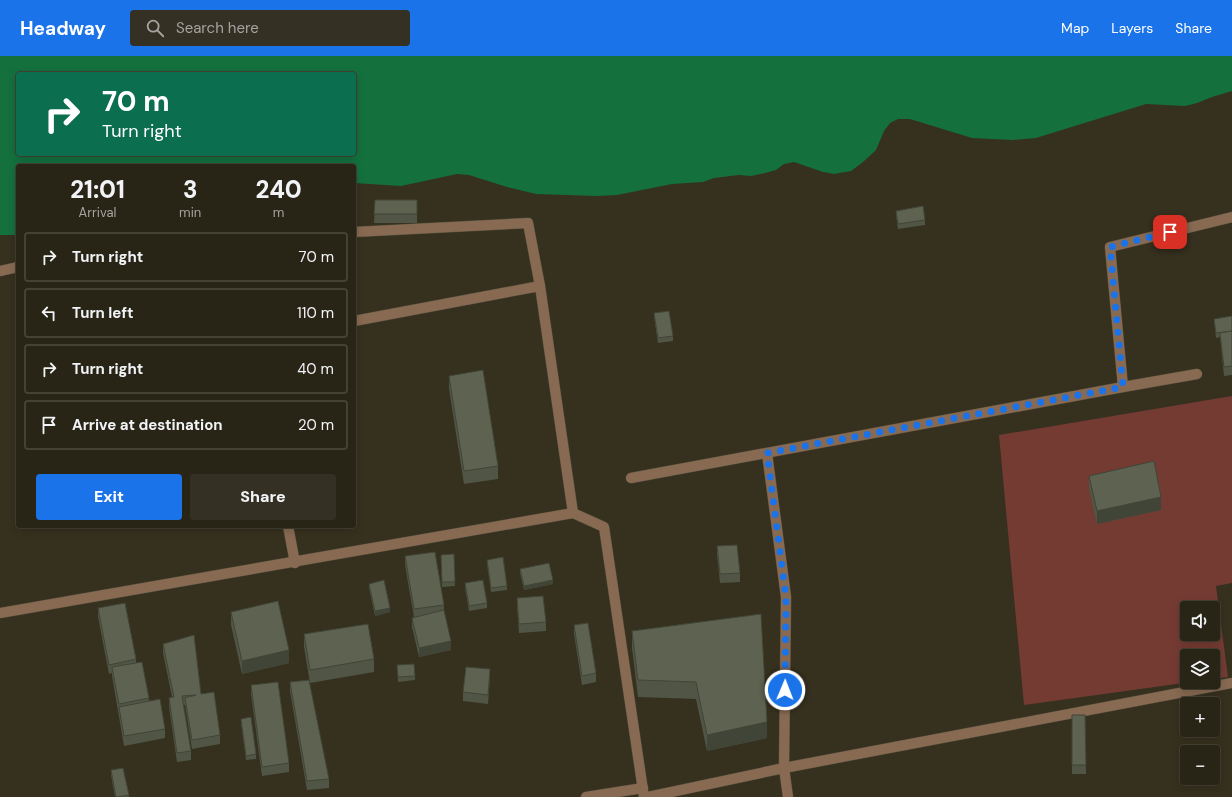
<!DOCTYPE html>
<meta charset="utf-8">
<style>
body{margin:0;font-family:"DM Sans",sans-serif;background:#343023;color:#f1f3f6;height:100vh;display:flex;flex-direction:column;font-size:15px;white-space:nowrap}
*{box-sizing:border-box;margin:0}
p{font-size:13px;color:#a5a4a1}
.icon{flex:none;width:22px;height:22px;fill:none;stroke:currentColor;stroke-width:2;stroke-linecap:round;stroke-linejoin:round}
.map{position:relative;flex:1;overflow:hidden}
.side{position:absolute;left:16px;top:108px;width:340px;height:364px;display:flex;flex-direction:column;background:#282416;border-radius:4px;box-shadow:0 2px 10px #0003,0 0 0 1px #444135}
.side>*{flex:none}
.hud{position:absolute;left:16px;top:16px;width:340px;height:84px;border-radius:4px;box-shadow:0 2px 10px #0003,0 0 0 1px #444135;background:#0b6e4f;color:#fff;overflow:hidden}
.tools{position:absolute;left:1180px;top:545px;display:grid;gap:8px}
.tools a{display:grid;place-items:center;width:40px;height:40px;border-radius:4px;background:#282416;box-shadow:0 2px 10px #0003,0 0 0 1px #444135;font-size:20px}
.pin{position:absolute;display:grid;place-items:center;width:34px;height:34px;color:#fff;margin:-17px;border-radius:8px;box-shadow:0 2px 6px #0006}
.me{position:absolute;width:44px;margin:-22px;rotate:1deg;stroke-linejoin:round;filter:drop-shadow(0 0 3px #0008)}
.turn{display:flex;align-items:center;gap:14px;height:84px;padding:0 20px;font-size:18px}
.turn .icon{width:52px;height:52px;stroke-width:2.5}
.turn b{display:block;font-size:28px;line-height:34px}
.eta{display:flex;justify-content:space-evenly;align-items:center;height:68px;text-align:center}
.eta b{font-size:24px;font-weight:800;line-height:28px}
.primary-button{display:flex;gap:8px;margin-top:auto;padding:8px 20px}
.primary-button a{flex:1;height:46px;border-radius:4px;background:#1a73e8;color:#fff;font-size:16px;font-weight:800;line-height:46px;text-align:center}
.primary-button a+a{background:#343023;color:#f1f3f6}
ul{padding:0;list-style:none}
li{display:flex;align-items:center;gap:12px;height:50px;margin:0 8px 6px;padding:0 12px;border:2px solid #444135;border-radius:4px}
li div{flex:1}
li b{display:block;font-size:15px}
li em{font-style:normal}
header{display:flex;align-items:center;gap:24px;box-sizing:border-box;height:56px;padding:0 20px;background:#1a73e8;color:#fff}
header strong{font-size:19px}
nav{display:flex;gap:22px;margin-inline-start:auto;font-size:14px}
.search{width:280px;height:36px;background:#343023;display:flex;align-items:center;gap:10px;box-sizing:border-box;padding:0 14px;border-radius:4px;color:#a5a4a1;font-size:15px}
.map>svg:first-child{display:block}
.green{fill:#743b33;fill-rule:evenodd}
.water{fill:#14713e;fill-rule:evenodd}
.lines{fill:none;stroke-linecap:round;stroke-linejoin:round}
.minor-casing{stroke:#534e3d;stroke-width:11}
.minor{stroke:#886a52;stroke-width:10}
.wall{fill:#505545}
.shaded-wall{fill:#414538}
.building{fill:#5d6350;stroke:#414538}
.route{stroke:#1a73e8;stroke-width:7;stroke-dasharray:0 12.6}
</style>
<header>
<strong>Headway</strong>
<div class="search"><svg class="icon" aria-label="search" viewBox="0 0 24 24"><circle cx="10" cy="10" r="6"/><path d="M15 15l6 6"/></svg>Search here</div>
<nav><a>Map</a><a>Layers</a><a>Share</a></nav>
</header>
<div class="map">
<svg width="1232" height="741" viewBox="0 0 1232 741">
<rect width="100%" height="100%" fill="#36301e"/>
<!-- green -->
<path class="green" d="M1232,340v187l-16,3 12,91 -15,2v-23h-26v26h4l-167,23 -25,-270zM1187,552h26v26h-26z"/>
<!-- water -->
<path class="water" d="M0,0h1232v35l-20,6 -15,6 -12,3 -39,-2 -110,34 -24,2 -40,-2 -62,-19h-12l-8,4 -6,8 -8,19 -13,12 -12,9 -17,3 -11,-2 -29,-10 -10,2 -8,6 -11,3 -14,3 -12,-1 -25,3 -11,4 -31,2 -55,11 -20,1 -61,-2 -29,-7 -38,-12 -12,-1 -56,12 -47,-3v-17h-336v69h-18zM18,18h336v80h-336z"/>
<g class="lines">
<!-- minor casing -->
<g class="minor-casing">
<g id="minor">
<path d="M354,176l174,-9 12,63 33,227"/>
<path d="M0,215l18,-4"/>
<path d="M354,265l186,-35"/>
<path d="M1123,331l-13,-140 122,-30"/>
<path d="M767,397l19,144 -2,171 4,29"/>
<path d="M631,422l492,-91 74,-13"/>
<path d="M288,470l7,37"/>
<path d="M0,557l573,-100 31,14 40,270"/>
<path d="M586,741l57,-9"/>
<path d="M648,741l136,-29 448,-85"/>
</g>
</g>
<!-- minor -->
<use href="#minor" class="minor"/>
</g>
<!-- wall -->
<g class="wall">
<path d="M375,144h42v23h-43z"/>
<path d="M896,155l29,9v5l-27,4 -2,-14z"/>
<path d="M654,257l19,23v5l-15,2 -4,-26z"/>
<path d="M1232,260v59l-8,1 -4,-39 -4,1 -2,-19z"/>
<path d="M449,320l49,90v13l-34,5 -15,-95z"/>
<path d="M1089,420l72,34 -64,14 -8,-35z"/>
<path d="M717,490l23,27v9l-20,1 -3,-28z"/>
<path d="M454,498l1,32 -13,1 -1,-32z"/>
<path d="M405,500l39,49v6l7,39 -32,7 -7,-30v-9l2,-1 -9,-52z"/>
<path d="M487,504l20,26v4l-16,2 -4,-28z"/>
<path d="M520,513l33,15 -29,6 -4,-17z"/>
<path d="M465,527l22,20v5l-18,3 -4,-23z"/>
<path d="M369,528l21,28 -15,4 -6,-28z"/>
<path d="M517,542l29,24v9l-27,2 -2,-26z"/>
<path d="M98,552l38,51v4l13,35v3l16,28v9l-41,8 -12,-70v-3l-3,1 -11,-57z"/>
<path d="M231,556l58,51 -47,11 -11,-49z"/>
<path d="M574,569l22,48v9l-14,3 -8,-51z"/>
<path d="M632,575l135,107 -60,13 -11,-52 -58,-2 -6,-49z"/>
<path d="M304,578l70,25v13l-64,11 -6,-36z"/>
<path d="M163,588l38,50 19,41v9l-28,5 -7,-44h-2l8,46v9l-14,2 -8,-55v-9l3,-1 -9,-44z"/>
<path d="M397,609l18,11v4l-17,2z"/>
<path d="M490,622l-2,26 -25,-3v-9z"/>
<path d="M290,626l39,97v9l-22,2 -17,-99z"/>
<path d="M251,629l38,78v9l-27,4 -11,-82z"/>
<path d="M1072,659h13l1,59h-14z"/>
<path d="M241,663l15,35v5l-10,1 -5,-37z"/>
<path d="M111,714l18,25v2h-14l-4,-22z"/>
</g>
<!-- shaded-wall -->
<g class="shaded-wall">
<path d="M1161,441v13l-64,14v-13z"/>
<path d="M553,524v4l-29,6v-4z"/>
<path d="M390,552v4l-15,4v-5z"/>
<path d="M451,585v9l-32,7v-9z"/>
<path d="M289,594v13l-47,11v-13z"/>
<path d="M490,613v9l-2,26v-9z"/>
<path d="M767,666v16l-60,13v-16z"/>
</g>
<!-- building -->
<g class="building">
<path d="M375,144h42v14h-43z"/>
<path d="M923,150l2,14 -27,4 -2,-13z"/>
<path d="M669,255l4,25 -15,2 -4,-25z"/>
<path d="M1232,260v15l-16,2 -2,-14z"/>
<path d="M1232,275v35l-8,1 -4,-34z"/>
<path d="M483,314l15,96 -34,5 -15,-95z"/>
<path d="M1154,405l7,36 -64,14 -8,-35z"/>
<path d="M737,489l3,28 -20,1 -3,-28z"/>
<path d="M435,496l9,53 -30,4 -9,-53z"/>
<path d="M454,498l1,28h-13l-1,-27z"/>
<path d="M503,501l4,29 -16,2 -4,-28z"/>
<path d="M549,507l4,17 -29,6 -4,-17z"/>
<path d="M384,524l6,28 -15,3 -6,-27z"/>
<path d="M483,524l4,23 -18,3 -4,-23z"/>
<path d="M543,540l3,26 -27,2 -2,-26z"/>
<path d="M278,545l11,49 -47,11 -11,-49z"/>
<path d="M125,547l11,56 -27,6 -11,-57z"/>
<path d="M444,554l7,31 -32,7 -7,-30z"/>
<path d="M761,558l6,108 -60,13 -11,-53 -58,-2 -6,-49z"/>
<path d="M588,567l8,50 -14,3 -8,-51z"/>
<path d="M368,568l6,35 -64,11 -6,-36z"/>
<path d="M194,579l7,59 13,-2 6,43 -28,5 -7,-42 11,-3 -14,1 9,55 -14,2 -8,-55 5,-1 -11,-53z"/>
<path d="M142,606l7,36 -30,6 -7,-37z"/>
<path d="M414,608l1,12 -17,1 -1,-12z"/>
<path d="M466,611l24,2 -2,26 -25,-3z"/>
<path d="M309,624l20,99 -22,2 -17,-99z"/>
<path d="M278,626l11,81 -27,4 -11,-82z"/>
<path d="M160,643l5,30 -41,7 -5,-29z"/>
<path d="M1072,659h13l1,50h-14z"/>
<path d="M251,661l5,37 -10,2 -5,-37z"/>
<path d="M123,712l6,27 -13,2 -5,-27z"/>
</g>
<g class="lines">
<!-- route -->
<path class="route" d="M785,634l1,-93 -19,-144 356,-66 -13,-140 60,-15"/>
</g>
</svg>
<div class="tools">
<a><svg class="icon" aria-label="sound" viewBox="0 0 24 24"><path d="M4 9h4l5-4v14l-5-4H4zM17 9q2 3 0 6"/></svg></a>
<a><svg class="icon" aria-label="layers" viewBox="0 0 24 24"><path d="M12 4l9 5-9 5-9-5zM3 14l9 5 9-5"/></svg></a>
<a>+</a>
<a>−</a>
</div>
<div class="pin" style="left:1170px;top:176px;background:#d93025"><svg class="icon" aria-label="arrive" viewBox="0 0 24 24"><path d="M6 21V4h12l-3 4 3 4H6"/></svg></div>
<svg class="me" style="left:785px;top:634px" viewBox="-20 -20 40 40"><circle r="17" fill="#1a73e8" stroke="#fff" stroke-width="3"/><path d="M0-11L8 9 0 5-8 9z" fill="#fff"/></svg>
<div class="hud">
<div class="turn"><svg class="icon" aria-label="right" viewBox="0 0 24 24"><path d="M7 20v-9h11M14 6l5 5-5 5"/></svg><div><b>70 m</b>Turn right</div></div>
</div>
<section class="side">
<div class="eta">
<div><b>21:01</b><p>Arrival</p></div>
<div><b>3</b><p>min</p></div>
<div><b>240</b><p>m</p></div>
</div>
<ul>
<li><svg class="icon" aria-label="right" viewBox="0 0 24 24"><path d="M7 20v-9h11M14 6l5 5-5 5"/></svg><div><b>Turn right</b></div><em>70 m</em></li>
<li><svg class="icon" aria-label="left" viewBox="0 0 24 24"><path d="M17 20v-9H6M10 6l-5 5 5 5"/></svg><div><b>Turn left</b></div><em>110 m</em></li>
<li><svg class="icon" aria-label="right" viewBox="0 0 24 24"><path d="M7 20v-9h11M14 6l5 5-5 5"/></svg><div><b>Turn right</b></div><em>40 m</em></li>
<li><svg class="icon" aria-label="arrive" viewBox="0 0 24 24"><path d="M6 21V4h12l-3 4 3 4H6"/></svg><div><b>Arrive at destination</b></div><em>20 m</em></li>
</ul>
<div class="primary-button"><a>Exit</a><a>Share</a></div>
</section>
</div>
